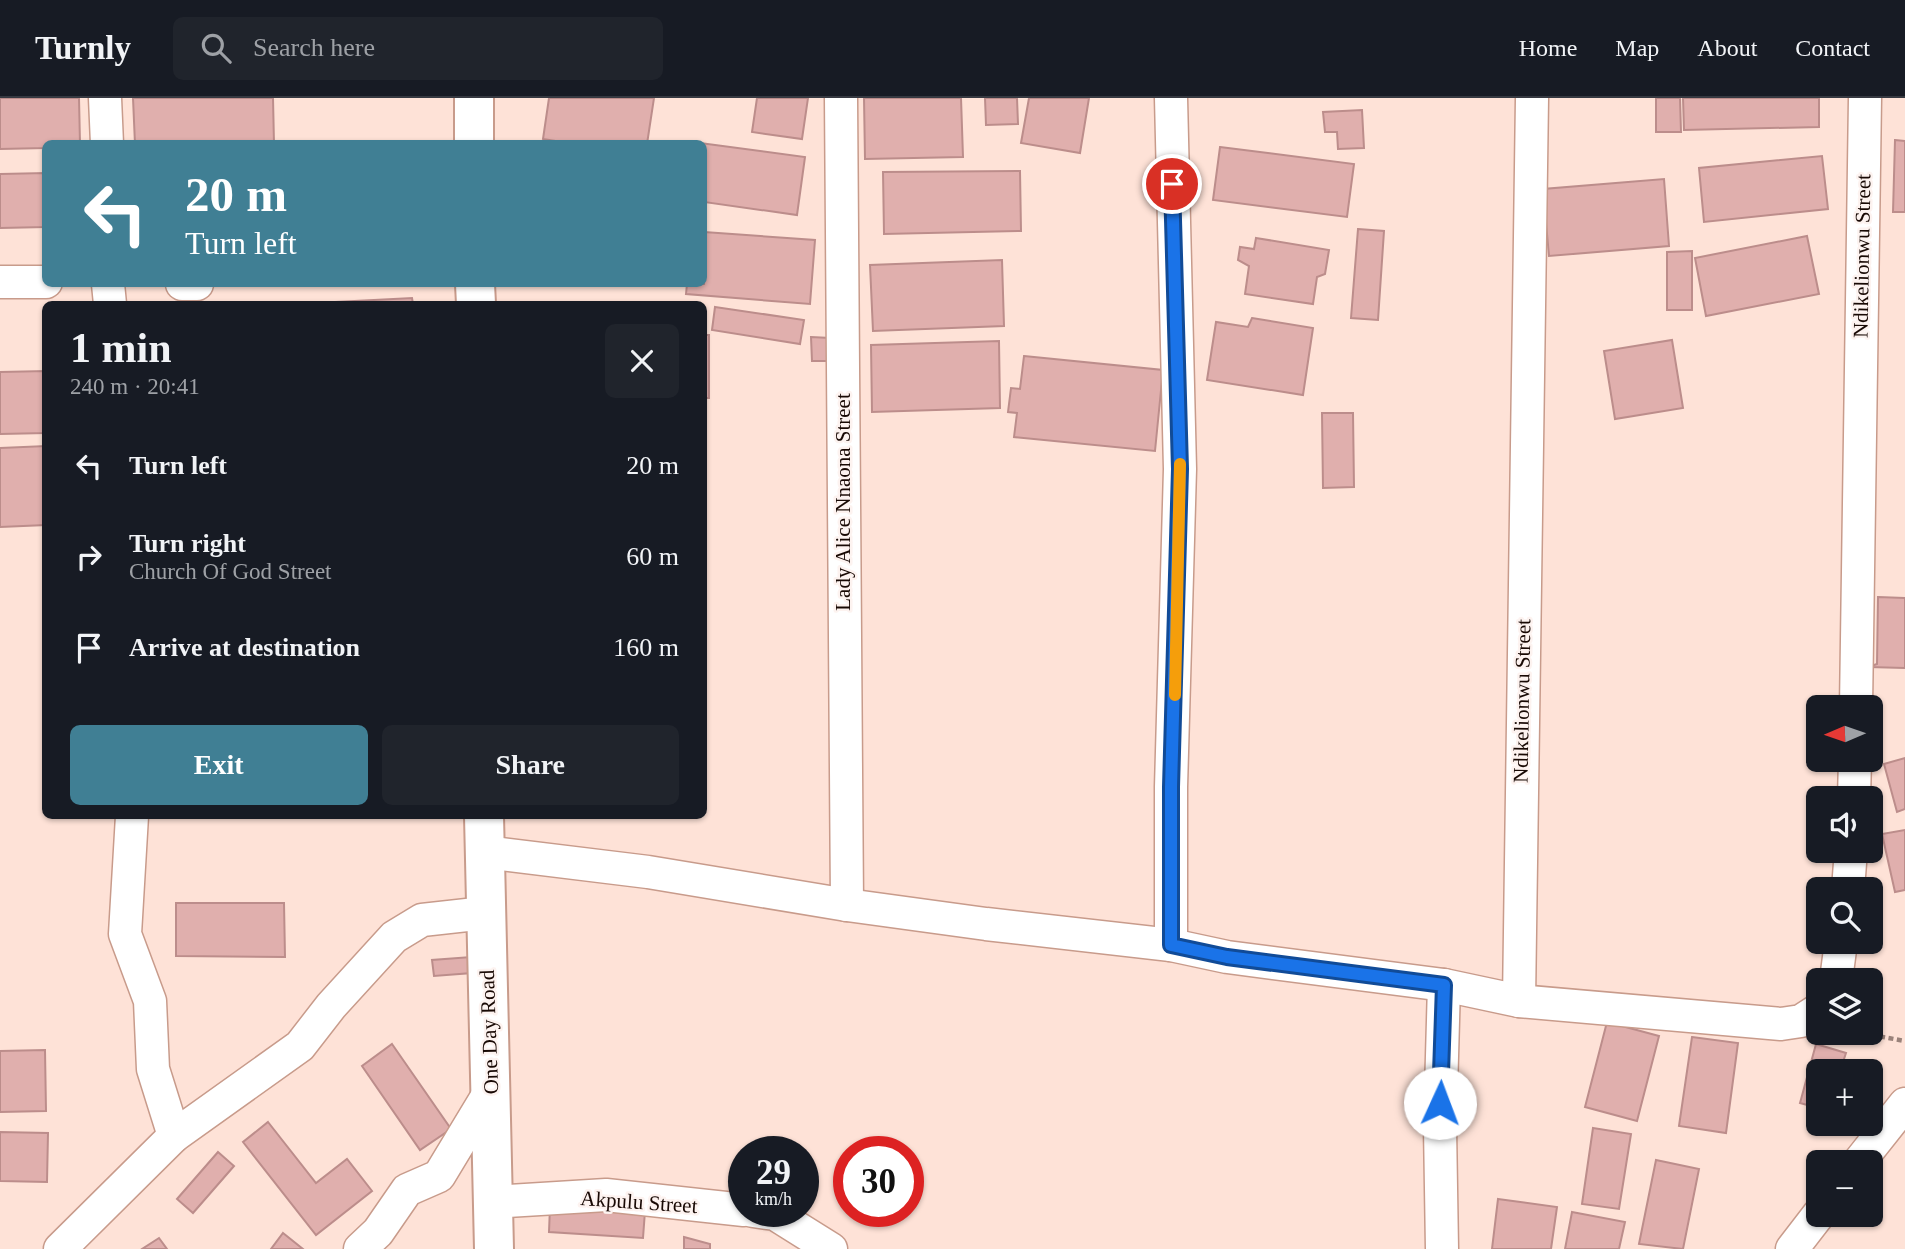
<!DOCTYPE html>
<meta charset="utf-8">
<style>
body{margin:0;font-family:"Times New Roman",serif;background:#20242c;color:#f1f3f6;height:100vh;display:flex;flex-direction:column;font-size:26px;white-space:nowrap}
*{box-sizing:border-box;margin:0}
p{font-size:23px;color:#9ea1a6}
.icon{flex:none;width:38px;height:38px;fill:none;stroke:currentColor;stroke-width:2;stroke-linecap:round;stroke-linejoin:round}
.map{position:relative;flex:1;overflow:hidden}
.drawer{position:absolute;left:42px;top:203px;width:665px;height:518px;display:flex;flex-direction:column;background:#171b24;border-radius:10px;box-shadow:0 2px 5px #0004}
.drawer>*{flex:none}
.hud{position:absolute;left:42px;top:42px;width:665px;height:147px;border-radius:10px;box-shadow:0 2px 5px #0004;background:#407f94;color:#fff;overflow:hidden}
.needle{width:46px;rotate:268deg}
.buttons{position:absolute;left:1806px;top:597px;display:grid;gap:14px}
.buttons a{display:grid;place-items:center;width:77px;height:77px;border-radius:10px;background:#171b24;box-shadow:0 2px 5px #0004;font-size:35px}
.speed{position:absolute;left:728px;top:1038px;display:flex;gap:14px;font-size:35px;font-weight:700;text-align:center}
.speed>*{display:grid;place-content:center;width:91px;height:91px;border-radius:50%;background:#171b24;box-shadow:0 2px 5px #0004;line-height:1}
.speed small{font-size:18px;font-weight:400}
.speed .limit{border:10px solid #d22;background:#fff;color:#111}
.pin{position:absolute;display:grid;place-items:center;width:60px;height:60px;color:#fff;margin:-30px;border:4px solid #fff;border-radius:50%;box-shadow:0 2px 7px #0007}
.me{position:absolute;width:77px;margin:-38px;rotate:2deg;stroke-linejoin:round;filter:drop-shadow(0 0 5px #0008)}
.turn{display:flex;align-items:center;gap:24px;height:147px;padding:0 28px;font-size:32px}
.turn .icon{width:91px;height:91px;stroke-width:2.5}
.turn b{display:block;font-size:49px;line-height:60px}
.round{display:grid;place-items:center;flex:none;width:74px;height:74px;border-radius:10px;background:#20242c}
.head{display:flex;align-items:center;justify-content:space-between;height:119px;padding:0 28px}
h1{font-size:42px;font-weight:700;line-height:52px}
.cta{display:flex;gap:14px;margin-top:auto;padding:14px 28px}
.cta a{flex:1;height:80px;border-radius:10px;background:#407f94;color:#fff;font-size:28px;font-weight:700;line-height:80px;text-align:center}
.cta a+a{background:#20242c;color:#f1f3f6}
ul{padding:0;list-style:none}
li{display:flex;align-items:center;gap:21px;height:91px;padding:0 28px}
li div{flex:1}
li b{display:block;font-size:26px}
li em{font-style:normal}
header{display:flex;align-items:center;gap:42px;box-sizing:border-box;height:98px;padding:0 35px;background:#171b24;border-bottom:2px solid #363941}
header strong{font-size:33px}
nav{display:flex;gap:38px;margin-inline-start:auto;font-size:24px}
.search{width:490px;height:63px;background:#20242c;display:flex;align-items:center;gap:18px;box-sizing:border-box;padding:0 24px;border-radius:10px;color:#9ea1a6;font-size:26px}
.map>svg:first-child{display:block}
.building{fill:#e0afad;stroke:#bc8d8b;stroke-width:2}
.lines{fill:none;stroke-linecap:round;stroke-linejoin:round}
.minor-casing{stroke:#c89b8b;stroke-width:35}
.major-casing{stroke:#c89b8b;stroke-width:42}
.path{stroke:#99827a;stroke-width:4.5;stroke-dasharray:5 3.5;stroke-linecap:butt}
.minor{stroke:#fff;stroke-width:32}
.major{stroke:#fff;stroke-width:38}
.route-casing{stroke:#114b97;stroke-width:18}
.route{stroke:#1a73e8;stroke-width:12}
.slow{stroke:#f59e0b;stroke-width:12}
.labels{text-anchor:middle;stroke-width:5;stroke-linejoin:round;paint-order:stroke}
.street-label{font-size:21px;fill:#180904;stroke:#fdf3f0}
</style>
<header>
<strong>Turnly</strong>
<div class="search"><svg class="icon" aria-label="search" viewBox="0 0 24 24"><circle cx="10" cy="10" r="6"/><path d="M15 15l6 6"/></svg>Search here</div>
<nav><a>Home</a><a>Map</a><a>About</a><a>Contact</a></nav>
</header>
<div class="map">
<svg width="1905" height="1151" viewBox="0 0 1905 1151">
<rect width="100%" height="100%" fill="#fee2d7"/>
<!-- building -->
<g class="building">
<path d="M0,0h79l1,46h-34v4l-46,1z"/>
<path d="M133,0h140l1,46h-139z"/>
<path d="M549,0h105l-7,46h-73l-31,-5z"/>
<path d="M757,0h51l-6,41 -50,-7z"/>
<path d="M864,0h97l2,59 -98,2z"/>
<path d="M985,0h32l1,26 -32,1z"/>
<path d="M1029,0h60l-9,55 -59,-10z"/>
<path d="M1656,0h24l1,34h-25z"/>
<path d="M1683,0h136v29l-135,3z"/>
<path d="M1362,12l2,38 -26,1 -1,-17h-12l-2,-20z"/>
<path d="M1895,42l10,1v71h-12z"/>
<path d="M685,43l120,16 -8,58 -93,-13v-58h-20z"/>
<path d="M1220,49l134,17 -7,53 -134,-17z"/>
<path d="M1822,58l6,53 -124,13 -5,-54z"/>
<path d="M1020,73l1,60 -137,3 -1,-62z"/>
<path d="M46,75v54l-46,1v-54z"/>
<path d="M1664,81l5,67 -120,10 -6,-67z"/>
<path d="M1358,131l26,2 -6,89 -27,-2z"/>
<path d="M704,134l111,8 -5,64 -124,-10 1,-10h17z"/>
<path d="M1807,138l12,58 -113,22 -11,-58z"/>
<path d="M1256,140l73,12 -4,24 -8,3 -4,27 -68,-10 4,-28 -11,-6 2,-13 14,2z"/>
<path d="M1692,153v59h-25v-58z"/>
<path d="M1002,162l2,66 -131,5 -3,-66z"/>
<path d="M412,200l1,6h-77v-2z"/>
<path d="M715,209l89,13 -4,24 -88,-14z"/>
<path d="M1252,220l61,10 -10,67 -96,-15 9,-58 32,5z"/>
<rect x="704" y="237" width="5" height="63"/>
<path d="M811,239l19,1v23h-18z"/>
<path d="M1672,242l11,68 -68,11 -11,-68z"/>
<path d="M999,243l1,67 -128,4 -1,-67z"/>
<path d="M1024,258l139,14 -8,81 -141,-14 3,-24 -9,-1 3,-24 9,1z"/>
<path d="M46,273v62l-46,1v-62z"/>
<path d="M1322,315h31l1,74 -31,1z"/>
<path d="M46,348v79l-46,2v-79z"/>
<path d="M1878,499l27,1v70l-37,-1 9,-3z"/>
<path d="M1905,660v51l-8,3 -13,-48z"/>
<path d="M1905,732v60l-10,2 -13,-58z"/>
<path d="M176,805h108l1,54 -109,-1z"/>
<path d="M471,859l1,16 -38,3 -2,-16z"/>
<path d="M1607,924l52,14 -22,85 -52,-14z"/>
<path d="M1692,939l46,6 -12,90 -47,-7z"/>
<path d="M392,946l59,85 -31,21 -58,-84z"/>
<path d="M1816,946l30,9 -6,18h-22v37l-18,-5z"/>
<path d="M45,952l1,61 -46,1v-61z"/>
<path d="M268,1024l48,61 31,-24 25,32 -56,44 -73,-93z"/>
<path d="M1593,1030l38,6 -12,75 -37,-5z"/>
<path d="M0,1034l48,1 -1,49 -47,-1z"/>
<path d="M218,1054l16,14 -41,47 -16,-14z"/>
<path d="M1656,1062l43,9 -16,80 -44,-5z"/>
<path d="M1498,1101l59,8 -6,42h-59z"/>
<path d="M550,1108l95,5 -2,27 -94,-6z"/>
<path d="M1572,1114l53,10 -6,27h-54z"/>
<path d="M283,1135l20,16h-32z"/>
<path d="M684,1139l26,7v5h-26z"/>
<path d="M159,1140l8,11h-25z"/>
</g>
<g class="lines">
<!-- minor casing -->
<g class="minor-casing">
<g id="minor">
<path d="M105,0l2,46"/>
<path d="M841,0l6,807"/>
<path d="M0,184h46"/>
<path d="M108,186l2,20"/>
<path d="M182,186h15"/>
<path d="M1856,609l9,-609"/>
<path d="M1854,700l1,-38"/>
<path d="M132,718l-7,118 25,67 3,68 21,67"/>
<path d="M485,754l163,20 199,33 139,19 185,21 56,12 217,28 75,16 262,23 20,-3 17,-11"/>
<path d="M1848,791l3,-39"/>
<path d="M1171,847v-158l9,-318 -9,-371"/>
<path d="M1836,882l5,-38"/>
<path d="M1519,903l13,-903"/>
<path d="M1859,1064l46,-58"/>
<path d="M493,1104l113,-7 138,15"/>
<path d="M753,1113l22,3 56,35"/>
<path d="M60,1151l114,-113 126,-90 31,-40 63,-69 28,-17 63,-7"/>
<path d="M360,1151l18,-17 29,-42 32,-14 52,-86"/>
<path d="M1442,1151l-2,-122 4,-142"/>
<path d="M1792,1151l27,-35"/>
</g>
</g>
<!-- major casing -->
<g class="major-casing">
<g id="major">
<path d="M474,0v46"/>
<path d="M475,186l1,20"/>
<path d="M484,718l10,433"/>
</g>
</g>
<!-- path -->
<path class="path" d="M1855,934l50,9"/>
<!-- minor -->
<use href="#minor" class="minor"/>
<!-- major -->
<use href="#major" class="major"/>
</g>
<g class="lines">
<!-- route casing -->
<g class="route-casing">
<path id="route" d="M1172,86l8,285 -9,318v158l56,12 217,28 -4,118"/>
</g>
<!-- route -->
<use href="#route" class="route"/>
<!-- slow -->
<path class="slow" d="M1175,597l5,-231"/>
</g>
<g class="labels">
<!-- street labels -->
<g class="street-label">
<text transform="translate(1862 158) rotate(-89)" y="7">Ndikelionwu Street</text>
<text transform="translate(843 404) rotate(-90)" y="7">Lady Alice Nnaona Street</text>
<text transform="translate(1522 603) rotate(-89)" y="7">Ndikelionwu Street</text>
<text transform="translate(489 934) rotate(-92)" y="7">One Day Road</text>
<text transform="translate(639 1104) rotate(4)" y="7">Akpulu Street</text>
</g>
</g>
</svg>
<div class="buttons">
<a><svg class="needle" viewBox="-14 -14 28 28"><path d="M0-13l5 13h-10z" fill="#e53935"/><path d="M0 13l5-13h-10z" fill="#9ea1a6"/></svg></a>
<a><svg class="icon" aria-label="sound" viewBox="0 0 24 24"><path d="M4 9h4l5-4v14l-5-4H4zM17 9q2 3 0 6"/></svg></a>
<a><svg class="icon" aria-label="search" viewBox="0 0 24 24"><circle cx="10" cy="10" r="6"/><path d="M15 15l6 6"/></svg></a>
<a><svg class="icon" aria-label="layers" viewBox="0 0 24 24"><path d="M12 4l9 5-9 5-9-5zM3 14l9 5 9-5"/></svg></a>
<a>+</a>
<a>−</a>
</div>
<div class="speed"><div>29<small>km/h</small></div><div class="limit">30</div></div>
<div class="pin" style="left:1172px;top:86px;background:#d93025"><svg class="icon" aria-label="arrive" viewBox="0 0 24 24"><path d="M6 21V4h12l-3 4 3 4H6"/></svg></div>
<svg class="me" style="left:1440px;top:1005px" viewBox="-20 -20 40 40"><circle r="19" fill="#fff"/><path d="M0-13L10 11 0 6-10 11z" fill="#1a73e8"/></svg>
<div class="hud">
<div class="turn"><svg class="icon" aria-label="left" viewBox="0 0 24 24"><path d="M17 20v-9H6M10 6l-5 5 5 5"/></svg><div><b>20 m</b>Turn left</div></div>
</div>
<section class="drawer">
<div class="head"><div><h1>1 min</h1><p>240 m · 20:41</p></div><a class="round"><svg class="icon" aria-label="close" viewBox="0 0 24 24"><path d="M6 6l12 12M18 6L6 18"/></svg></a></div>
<ul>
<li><svg class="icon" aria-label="left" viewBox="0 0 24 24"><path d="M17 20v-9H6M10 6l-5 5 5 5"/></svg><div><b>Turn left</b></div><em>20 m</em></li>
<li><svg class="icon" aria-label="right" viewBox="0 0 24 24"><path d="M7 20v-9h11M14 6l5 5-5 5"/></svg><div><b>Turn right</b><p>Church Of God Street</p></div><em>60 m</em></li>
<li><svg class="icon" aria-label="arrive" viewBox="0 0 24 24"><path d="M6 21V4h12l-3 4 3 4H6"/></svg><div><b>Arrive at destination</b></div><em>160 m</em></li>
</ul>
<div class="cta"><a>Exit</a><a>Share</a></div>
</section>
</div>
